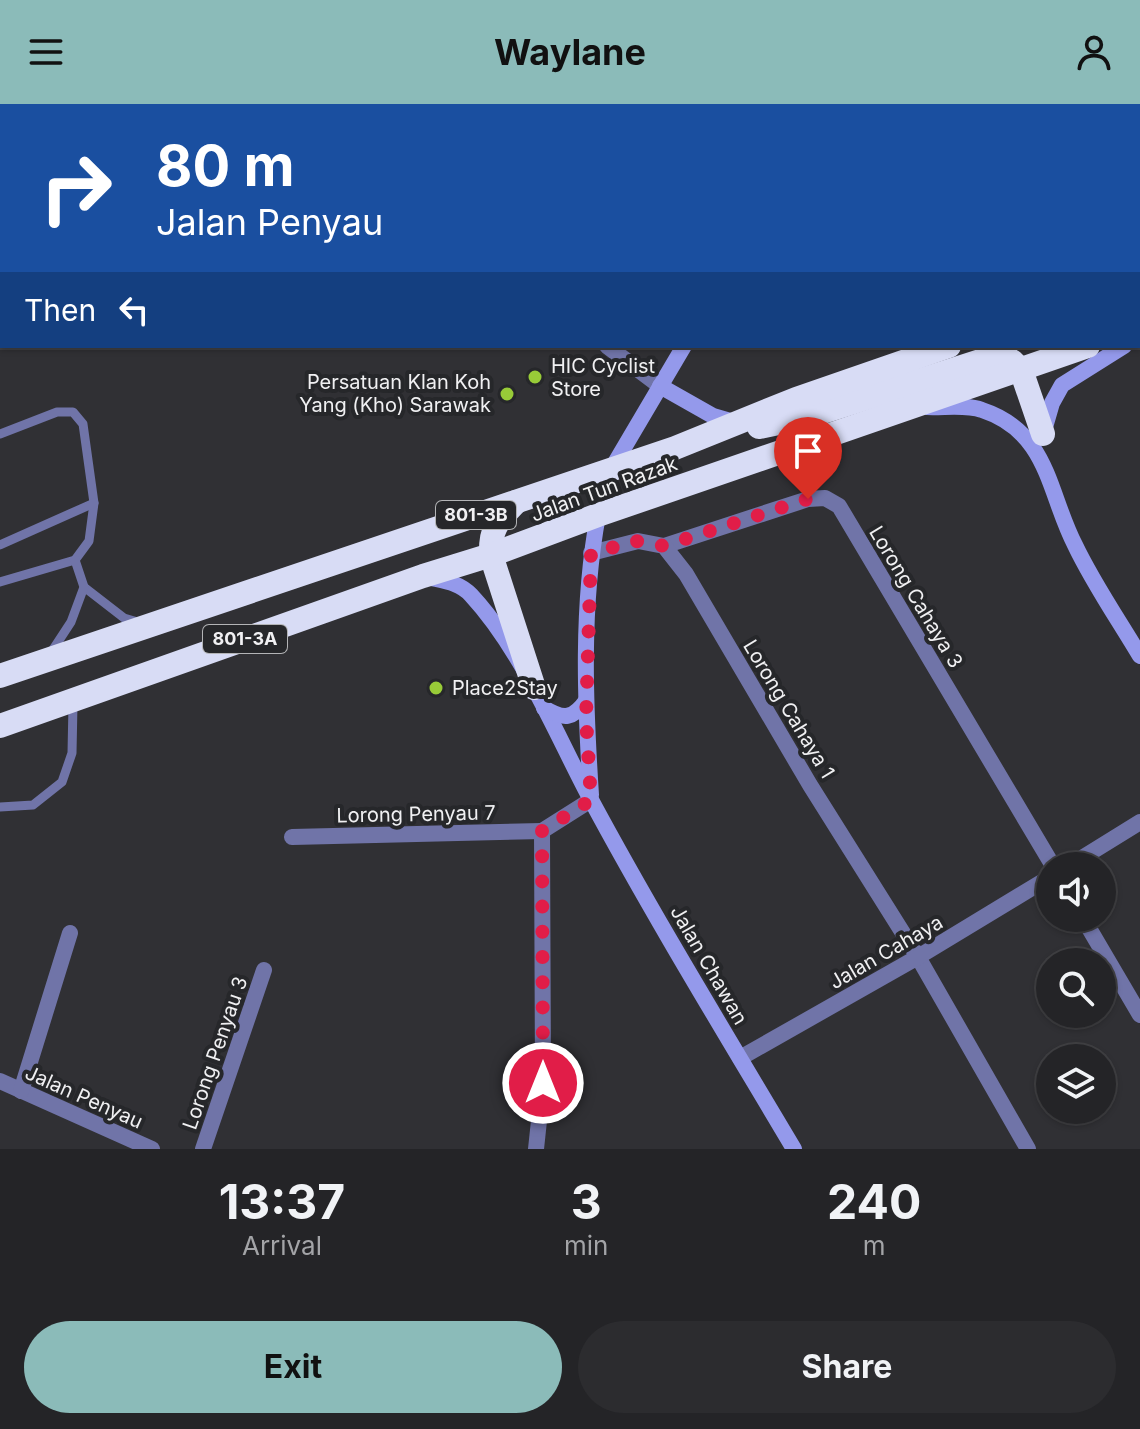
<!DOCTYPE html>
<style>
body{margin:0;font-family:Inter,sans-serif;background:#2c2c2f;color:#f1f3f6;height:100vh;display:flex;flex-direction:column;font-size:30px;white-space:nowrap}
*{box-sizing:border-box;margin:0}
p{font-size:26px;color:#a3a4a7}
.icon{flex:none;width:44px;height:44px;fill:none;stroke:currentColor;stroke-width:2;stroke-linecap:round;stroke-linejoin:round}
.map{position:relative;height:1045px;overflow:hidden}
.side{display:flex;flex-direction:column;background:#242427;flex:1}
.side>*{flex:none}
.banner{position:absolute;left:0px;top:0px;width:1140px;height:244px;box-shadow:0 2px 6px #0004,0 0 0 2px #414144;background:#1a4fa0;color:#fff;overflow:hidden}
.buttons{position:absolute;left:1036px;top:748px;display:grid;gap:16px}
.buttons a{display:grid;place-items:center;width:80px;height:80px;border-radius:50%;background:#242427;box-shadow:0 2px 6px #0004,0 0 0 2px #414144;font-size:40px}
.pin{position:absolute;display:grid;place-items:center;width:68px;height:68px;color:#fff;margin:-82px -34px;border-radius:50% 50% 50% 0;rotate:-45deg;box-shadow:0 0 8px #0007}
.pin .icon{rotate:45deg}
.me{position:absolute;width:88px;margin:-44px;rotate:0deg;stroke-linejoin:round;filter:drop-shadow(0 0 6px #0008)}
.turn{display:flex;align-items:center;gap:28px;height:168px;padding:0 24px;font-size:36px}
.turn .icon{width:104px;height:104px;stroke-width:2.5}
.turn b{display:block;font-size:56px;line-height:68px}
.then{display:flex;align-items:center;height:76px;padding:0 24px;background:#0003;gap:16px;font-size:30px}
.eta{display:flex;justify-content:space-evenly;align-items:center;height:136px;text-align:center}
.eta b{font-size:48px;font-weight:700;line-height:56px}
.action{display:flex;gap:16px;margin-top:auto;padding:16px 24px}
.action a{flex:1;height:92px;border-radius:48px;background:#8bbbb9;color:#111;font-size:32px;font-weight:700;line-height:92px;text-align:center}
.action a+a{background:#2c2c2f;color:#f1f3f6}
header{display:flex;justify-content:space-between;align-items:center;height:104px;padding:0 24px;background:#8bbbb9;color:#111;font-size:36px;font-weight:700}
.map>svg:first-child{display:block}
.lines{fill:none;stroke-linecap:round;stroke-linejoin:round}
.lane{stroke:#7074a8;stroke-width:9}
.street{stroke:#7074a8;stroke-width:16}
.secondary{stroke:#9499eb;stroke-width:16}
.highway{stroke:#d8dcf5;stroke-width:24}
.route{stroke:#e11d48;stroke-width:14;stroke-dasharray:0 25.2}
.poi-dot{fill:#98cb38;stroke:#26272a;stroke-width:3}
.labels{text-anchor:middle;stroke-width:8;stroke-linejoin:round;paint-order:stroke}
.shield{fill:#26272a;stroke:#b3b4b6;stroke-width:2}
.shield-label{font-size:18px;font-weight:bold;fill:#f0f0f2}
.poi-label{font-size:20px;fill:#f0f0f2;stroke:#26272a;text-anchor:start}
.street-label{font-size:20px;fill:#f0f0f2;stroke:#26272a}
</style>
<header><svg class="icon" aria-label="menu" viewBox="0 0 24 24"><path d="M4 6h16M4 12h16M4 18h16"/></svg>Waylane<svg class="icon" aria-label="person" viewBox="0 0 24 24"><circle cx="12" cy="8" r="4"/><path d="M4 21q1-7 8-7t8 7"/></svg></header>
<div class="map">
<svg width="1140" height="1045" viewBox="0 0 1140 1045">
<rect width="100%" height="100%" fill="#303034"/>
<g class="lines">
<!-- lane -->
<g class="lane">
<path d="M0,330l57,-22h16l10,12 11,79 -5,38 -14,19 -75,22"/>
<path d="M0,441l94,-42"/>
<path d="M84,483l40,31 17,5"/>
<path d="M52,547l19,-29 13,-35 -9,-27"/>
<path d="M0,703l33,-2 29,-23 10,-29 1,-49"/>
</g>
<!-- street -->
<g class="street">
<path d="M50,0l1,2"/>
<path d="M875,0l2,2"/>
<path d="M607,242l53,40"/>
<path d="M664,442l144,-47 17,-1 14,8 214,360"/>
<path d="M591,449l47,-12 26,5 22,28 124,211 108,172 110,192"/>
<path d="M542,727l49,-31"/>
<path d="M292,733l250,-6"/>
<path d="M1069,762l71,-44"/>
<path d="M1083,814l57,97"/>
<path d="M740,954l178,-101 132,-80"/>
<path d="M0,977l152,68"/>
<path d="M21,987l49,-158"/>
<path d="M203,1045l61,-179"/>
<path d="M536,1045l7,-66 -1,-252"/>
</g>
<!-- secondary -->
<g class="secondary">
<path d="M913,2l2,-2"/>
<path d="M660,282l53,30 24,7"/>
<path d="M927,303c16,1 39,-3 55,3 67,22 66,83 93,135 18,38 43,74 65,111"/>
<path d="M1043,330l9,-31 10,-18 62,-39"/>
<path d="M612,364l72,-122"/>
<path d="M427,473c16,4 32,5 44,18 51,55 84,137 119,203 64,119 135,235 204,351"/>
<path d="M544,604c20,12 29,11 42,-7"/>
<path d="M591,691c-6,-93 -10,-188 7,-280"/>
</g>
<!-- highway -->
<g class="highway">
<path d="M1138,176l2,-1"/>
<path d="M1138,224h2"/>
<path d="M759,323l48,-10 189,-61 16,5 9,9 22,64"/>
<path d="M516,398c-18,19 -26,26 -25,53l43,133"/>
<path d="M0,572l675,-228 121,-49 153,-53"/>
<path d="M0,622l423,-150 68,-21 107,-40 490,-169"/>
</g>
</g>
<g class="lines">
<!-- route -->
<path class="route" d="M543,979l-1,-252 49,-31 -5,-82 5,-165 47,-12 26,5 144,-47"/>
</g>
<!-- markers -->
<g class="poi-dot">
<circle cx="535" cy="273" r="8"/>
<circle cx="507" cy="290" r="8"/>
<circle cx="436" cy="584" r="8"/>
</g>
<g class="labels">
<!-- shield labels -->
<g class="shield">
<rect x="436" y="397" width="80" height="28" rx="6"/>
<rect x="203" y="521" width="84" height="28" rx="6"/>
</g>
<g class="shield-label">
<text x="476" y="417">801-3B</text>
<text x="245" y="541">801-3A</text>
</g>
<!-- poi labels -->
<g class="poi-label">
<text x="551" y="269">HIC Cyclist<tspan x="551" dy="23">Store</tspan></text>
<text x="491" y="285" text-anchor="end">Persatuan Klan Koh<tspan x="491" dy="23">Yang (Kho) Sarawak</tspan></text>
<text x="452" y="591">Place2Stay</text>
</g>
<!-- street labels -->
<g class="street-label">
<text transform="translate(604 385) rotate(-20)" y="7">Jalan Tun Razak</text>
<text transform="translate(916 493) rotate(59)" y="7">Lorong Cahaya 3</text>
<text transform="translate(789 605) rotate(59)" y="7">Lorong Cahaya 1</text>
<text transform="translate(416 710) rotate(-1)" y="7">Lorong Penyau 7</text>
<text transform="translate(886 848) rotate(-30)" y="7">Jalan Cahaya</text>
<text transform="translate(709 861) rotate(60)" y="7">Jalan Chawan</text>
<text transform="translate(215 949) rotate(-71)" y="7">Lorong Penyau 3</text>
<text transform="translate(84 993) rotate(24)" y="7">Jalan Penyau</text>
</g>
</g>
</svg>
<div class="buttons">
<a><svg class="icon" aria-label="sound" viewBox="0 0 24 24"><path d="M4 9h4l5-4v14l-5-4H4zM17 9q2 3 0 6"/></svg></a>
<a><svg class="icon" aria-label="search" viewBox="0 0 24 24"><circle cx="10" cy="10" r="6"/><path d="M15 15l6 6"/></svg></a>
<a><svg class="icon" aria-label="layers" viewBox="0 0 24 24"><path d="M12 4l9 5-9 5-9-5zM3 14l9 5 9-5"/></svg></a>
</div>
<div class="pin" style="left:808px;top:395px;background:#d93025"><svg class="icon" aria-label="arrive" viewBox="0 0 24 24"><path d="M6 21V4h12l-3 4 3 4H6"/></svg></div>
<svg class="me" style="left:543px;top:979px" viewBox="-20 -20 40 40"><circle r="17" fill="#e11d48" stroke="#fff" stroke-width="3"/><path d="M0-11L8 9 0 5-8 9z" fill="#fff"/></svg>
<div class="banner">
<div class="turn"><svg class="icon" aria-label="right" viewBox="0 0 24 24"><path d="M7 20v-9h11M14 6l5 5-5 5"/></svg><div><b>80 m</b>Jalan Penyau</div></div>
<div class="then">Then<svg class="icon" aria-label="left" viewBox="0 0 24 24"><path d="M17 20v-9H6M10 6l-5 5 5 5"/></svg></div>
</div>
</div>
<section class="side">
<div class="eta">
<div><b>13:37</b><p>Arrival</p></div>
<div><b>3</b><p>min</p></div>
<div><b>240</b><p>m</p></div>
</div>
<div class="action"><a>Exit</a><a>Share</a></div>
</section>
